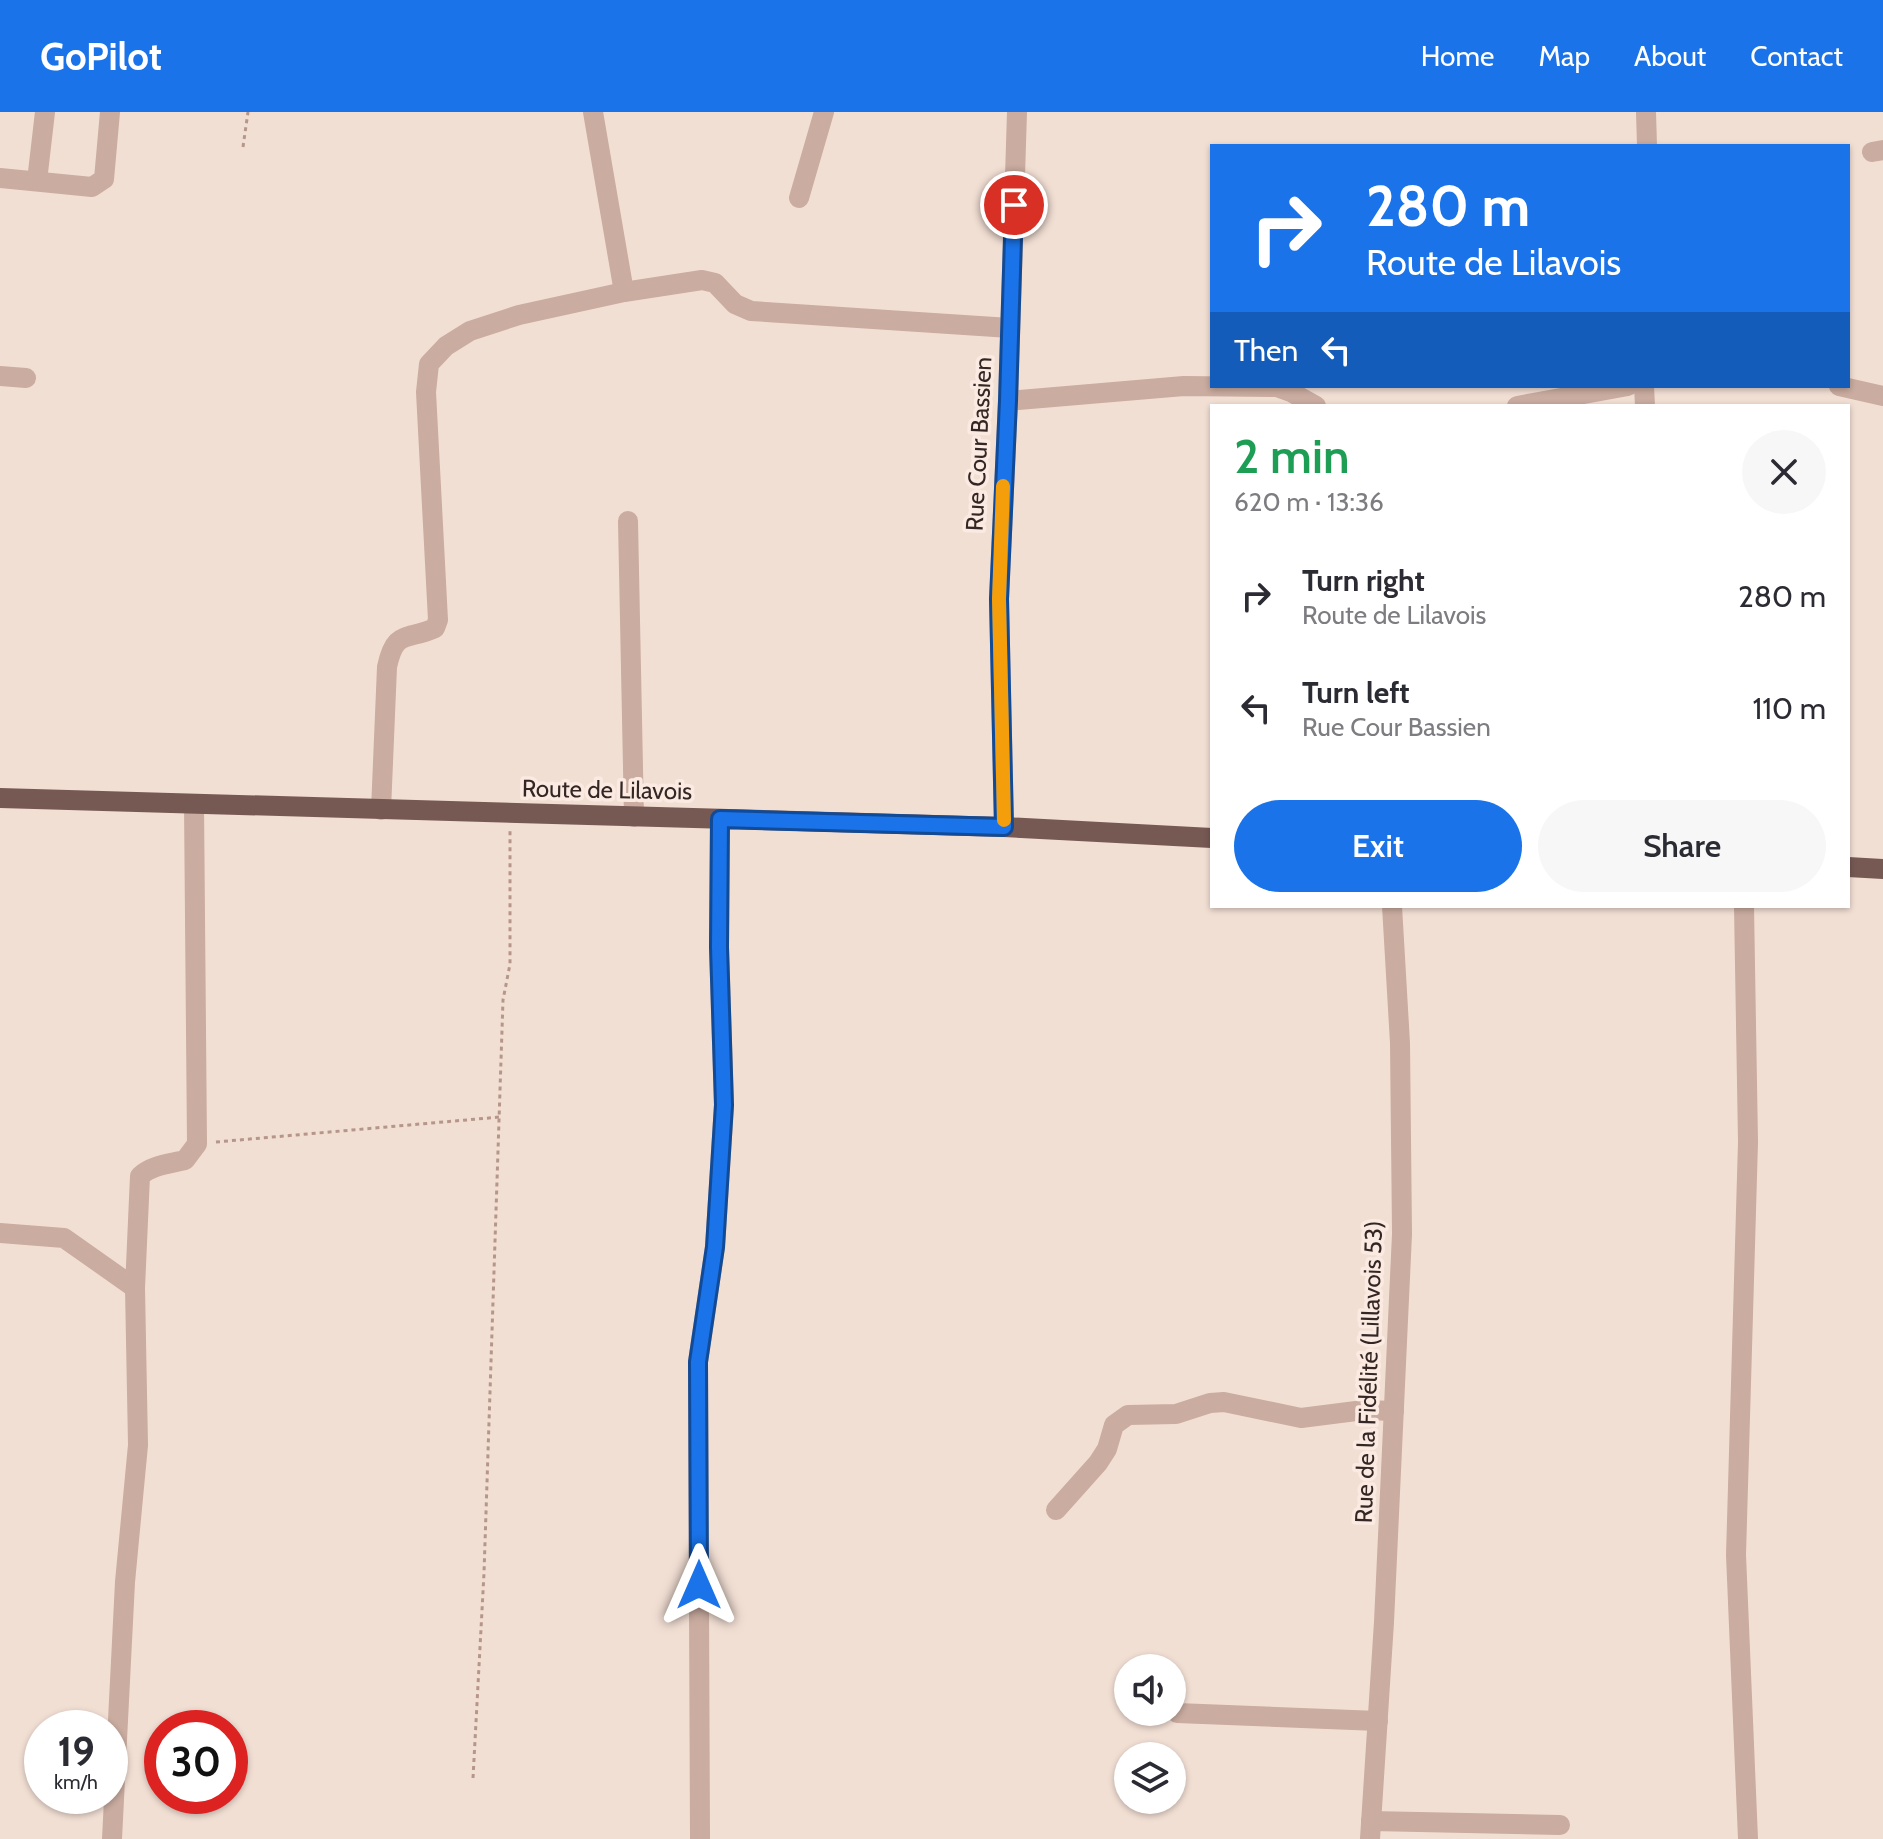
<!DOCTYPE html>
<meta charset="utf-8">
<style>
body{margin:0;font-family:Cabin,sans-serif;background:#f7f7f7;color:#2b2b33;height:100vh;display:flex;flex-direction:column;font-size:30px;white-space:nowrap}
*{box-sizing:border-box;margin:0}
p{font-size:26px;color:#7c7c81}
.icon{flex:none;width:44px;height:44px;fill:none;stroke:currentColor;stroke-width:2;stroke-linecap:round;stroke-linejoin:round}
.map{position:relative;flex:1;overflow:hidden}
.side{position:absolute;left:1210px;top:292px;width:640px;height:504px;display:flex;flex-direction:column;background:#fff;border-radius:0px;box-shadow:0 2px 6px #0004}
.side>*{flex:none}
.guide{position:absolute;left:1210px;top:32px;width:640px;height:244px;border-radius:0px;box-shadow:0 2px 6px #0004;background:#1a73e8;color:#fff;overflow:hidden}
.fabs{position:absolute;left:1114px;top:1542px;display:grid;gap:16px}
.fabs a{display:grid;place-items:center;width:72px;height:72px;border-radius:50%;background:#fff;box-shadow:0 2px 6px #0004;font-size:40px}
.speed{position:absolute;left:24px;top:1598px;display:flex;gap:16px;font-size:40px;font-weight:700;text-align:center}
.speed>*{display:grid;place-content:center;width:104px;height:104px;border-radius:50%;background:#fff;box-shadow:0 2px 6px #0004;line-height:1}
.speed small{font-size:20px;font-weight:400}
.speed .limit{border:12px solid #d22;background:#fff;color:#111}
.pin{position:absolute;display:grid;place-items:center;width:68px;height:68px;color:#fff;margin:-34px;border:4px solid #fff;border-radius:50%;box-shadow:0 2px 8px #0007}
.me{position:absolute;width:88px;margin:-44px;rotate:0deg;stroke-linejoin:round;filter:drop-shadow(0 0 6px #0008)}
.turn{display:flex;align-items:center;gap:28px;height:168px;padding:0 24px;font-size:36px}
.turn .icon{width:104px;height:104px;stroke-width:2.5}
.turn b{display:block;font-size:56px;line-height:68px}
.then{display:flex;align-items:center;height:76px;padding:0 24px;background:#0003;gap:16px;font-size:30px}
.round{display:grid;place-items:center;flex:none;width:84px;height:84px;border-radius:42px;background:#f7f7f7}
.summary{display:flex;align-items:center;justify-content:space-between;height:136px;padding:0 24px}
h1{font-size:48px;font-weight:600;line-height:60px;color:#1e9e55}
.primary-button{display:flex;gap:16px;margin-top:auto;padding:16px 24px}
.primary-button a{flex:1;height:92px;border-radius:48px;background:#1a73e8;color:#fff;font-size:32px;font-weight:600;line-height:92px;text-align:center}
.primary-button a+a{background:#f7f7f7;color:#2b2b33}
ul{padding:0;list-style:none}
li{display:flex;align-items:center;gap:24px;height:112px;padding:0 24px}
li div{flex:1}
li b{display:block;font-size:30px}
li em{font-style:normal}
header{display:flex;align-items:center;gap:48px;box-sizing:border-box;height:112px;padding:0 40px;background:#1a73e8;color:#fff}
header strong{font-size:38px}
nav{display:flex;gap:44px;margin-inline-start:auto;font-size:28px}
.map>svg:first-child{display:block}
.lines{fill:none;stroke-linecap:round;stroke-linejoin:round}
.path{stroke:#b6968a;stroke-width:3;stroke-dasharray:4 4;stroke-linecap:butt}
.minor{stroke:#caaca0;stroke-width:20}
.major{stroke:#775954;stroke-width:20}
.route-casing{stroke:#114b97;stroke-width:20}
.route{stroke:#1a73e8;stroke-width:14}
.slow{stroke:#f59e0b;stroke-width:14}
.labels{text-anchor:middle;stroke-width:7;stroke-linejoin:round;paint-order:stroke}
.street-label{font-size:24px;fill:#332624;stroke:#faeae1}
</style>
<header>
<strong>GoPilot</strong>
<nav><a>Home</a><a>Map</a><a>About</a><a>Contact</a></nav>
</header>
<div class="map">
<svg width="1883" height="1727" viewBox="0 0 1883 1727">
<rect width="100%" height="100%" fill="#f2dfd4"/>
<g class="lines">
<!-- path -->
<g class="path">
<path d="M243,35l5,-35"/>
<path d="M216,1030l284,-25"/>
<path d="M473,1666l11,-205 19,-573 7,-36v-134"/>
</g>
<!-- minor -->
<g class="minor">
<path d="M593,0l31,180"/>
<path d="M1646,0l1,34"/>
<path d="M1872,40l11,-2"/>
<path d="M0,66l92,9 12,-8 6,-67"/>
<path d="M37,69l8,-69"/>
<path d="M799,86l25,-86"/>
<path d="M0,264l26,2"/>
<path d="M1644,274l1,20"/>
<path d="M1839,274l44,10"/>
<path d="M1008,289l176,-15 93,1 14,5 25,14"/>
<path d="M1517,294l111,-20"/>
<path d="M628,409l6,296"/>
<path d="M381,698l6,-143c8,-38 19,-26 48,-39l3,-8 -12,-228 3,-28 17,-18 24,-15 49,-16 105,-23 78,-12 13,3 20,21 16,7 259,17"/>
<path d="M1004,715l-5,-228 9,-198 9,-289"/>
<path d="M1744,794l4,236 -12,413 12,284"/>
<path d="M0,1121l64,5 71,50"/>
<path d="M1056,1398l42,-47 9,-14 7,-24 14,-10 48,-1 34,-11 14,-1 77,16 63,-8 30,1"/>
<path d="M1177,1601l201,8"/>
<path d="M1371,1709l189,4"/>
<path d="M112,1727l13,-257 13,-137 -3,-157 5,-112c12,-11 29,-12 45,-16l12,-16 -3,-340"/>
<path d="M700,1727l-2,-477 17,-115 9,-142 -5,-158 1,-128"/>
<path d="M1370,1727l14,-217 18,-388 -2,-191 -8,-137"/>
</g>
<!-- major -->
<g class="major">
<path d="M0,686l1004,29 208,11"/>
<path d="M1848,755l35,2"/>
</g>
</g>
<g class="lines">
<!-- route casing -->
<g class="route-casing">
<path id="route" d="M699,1473l-1,-223 17,-115 9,-142 -5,-158 1,-128 284,8 -5,-228 9,-198 6,-196"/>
</g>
<!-- route -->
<use href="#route" class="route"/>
<!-- slow -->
<path class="slow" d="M1003,374l-4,113 5,221"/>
</g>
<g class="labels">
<!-- street labels -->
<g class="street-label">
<text transform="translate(979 332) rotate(-87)" y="8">Rue Cour Bassien</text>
<text transform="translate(607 678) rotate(1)" y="8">Route de Lilavois</text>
<text transform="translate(1369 1260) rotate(-88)" y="8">Rue de la Fidélité (Lillavois 53)</text>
</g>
</g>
</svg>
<div class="fabs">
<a><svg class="icon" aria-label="sound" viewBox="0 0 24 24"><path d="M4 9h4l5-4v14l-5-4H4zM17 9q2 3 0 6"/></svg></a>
<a><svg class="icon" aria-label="layers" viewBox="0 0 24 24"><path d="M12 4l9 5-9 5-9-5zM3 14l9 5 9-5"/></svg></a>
</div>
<div class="speed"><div>19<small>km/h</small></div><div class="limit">30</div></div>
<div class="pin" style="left:1014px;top:93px;background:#d93025"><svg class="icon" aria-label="arrive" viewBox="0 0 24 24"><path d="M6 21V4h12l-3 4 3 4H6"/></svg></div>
<svg class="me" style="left:699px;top:1473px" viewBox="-20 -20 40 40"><path d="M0-17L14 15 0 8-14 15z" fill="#1a73e8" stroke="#fff" stroke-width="4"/></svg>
<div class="guide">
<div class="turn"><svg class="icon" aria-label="right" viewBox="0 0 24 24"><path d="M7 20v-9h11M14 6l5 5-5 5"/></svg><div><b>280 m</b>Route de Lilavois</div></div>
<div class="then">Then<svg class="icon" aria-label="left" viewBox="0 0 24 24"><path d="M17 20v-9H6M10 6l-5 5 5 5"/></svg></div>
</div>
<section class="side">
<div class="summary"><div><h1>2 min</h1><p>620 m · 13:36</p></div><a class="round"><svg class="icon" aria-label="close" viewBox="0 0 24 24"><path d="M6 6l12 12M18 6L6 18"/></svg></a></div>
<ul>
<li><svg class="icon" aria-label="right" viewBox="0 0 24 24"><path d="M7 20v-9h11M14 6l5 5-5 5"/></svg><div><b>Turn right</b><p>Route de Lilavois</p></div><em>280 m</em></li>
<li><svg class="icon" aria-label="left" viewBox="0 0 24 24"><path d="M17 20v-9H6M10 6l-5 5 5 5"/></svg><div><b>Turn left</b><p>Rue Cour Bassien</p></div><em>110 m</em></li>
</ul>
<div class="primary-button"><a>Exit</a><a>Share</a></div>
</section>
</div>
